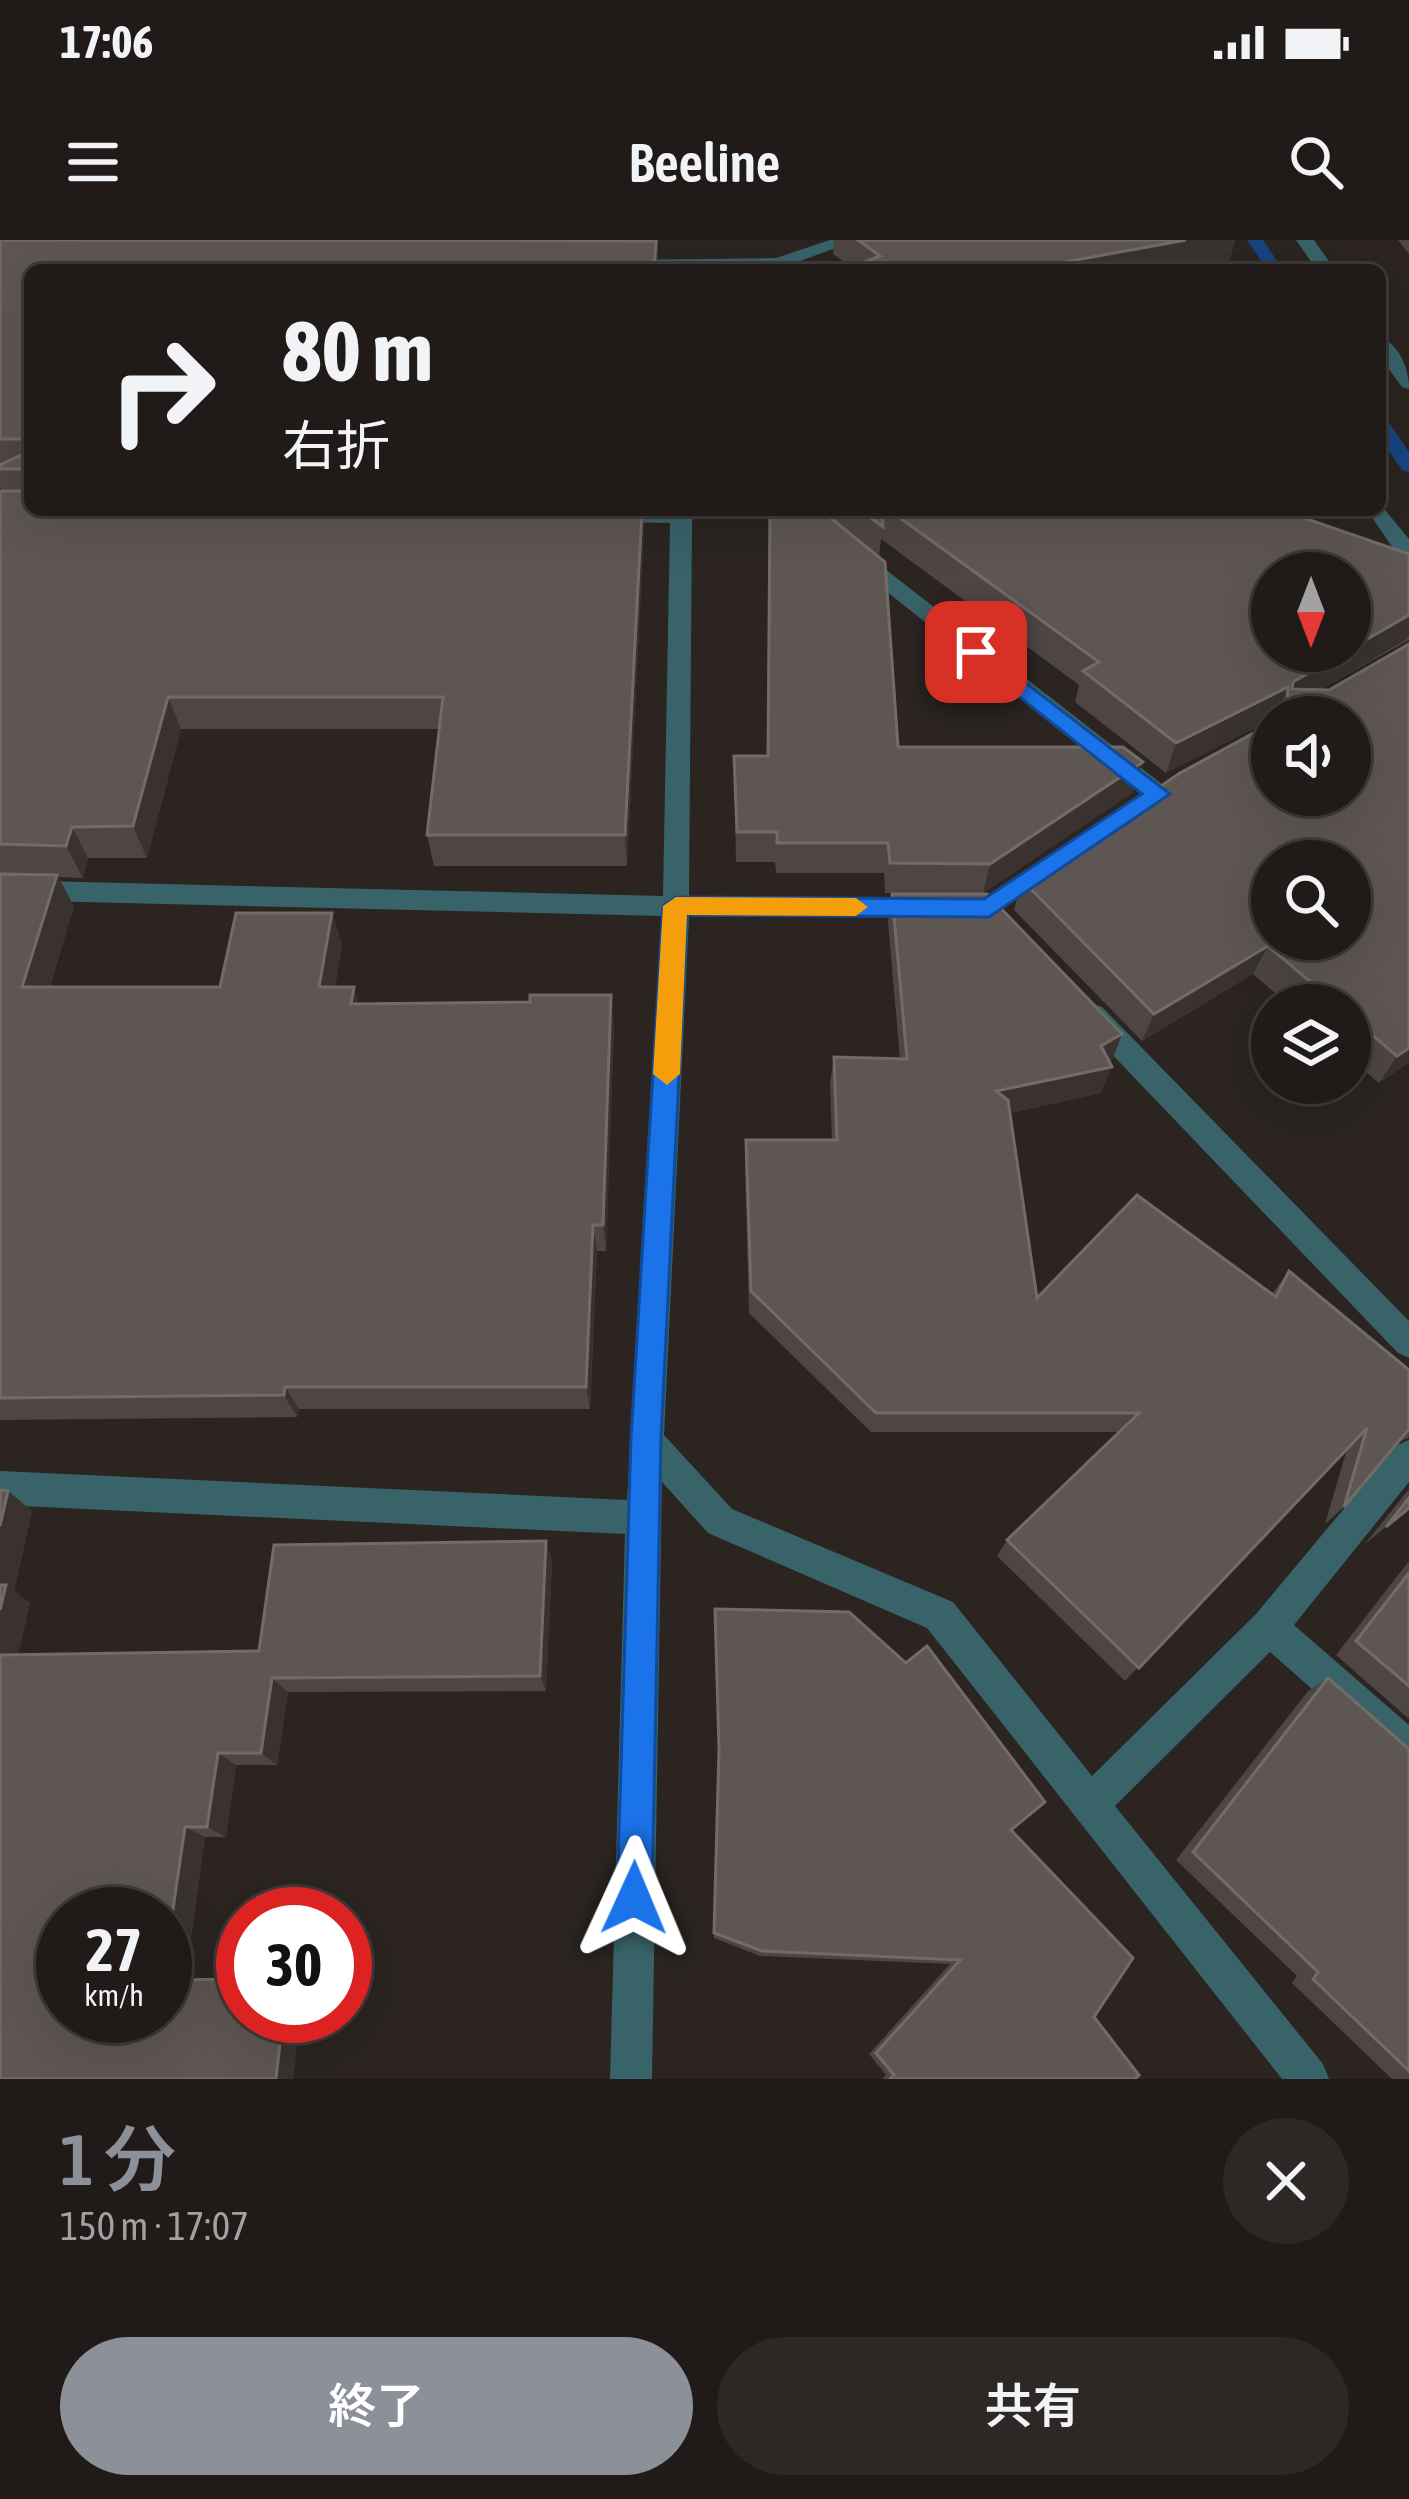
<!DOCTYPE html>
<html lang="ja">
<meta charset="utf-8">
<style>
body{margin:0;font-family:"Asap Condensed","Noto Sans JP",sans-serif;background:#2d2826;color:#f1f3f6;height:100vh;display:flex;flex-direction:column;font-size:45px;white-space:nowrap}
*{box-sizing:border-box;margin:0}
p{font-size:39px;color:#a2a1a2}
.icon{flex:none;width:66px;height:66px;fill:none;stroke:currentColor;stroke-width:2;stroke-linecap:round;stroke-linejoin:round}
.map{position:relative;height:1839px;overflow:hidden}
.drawer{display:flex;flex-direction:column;background:#201b19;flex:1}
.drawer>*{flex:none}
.banner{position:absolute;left:24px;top:24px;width:1362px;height:252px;border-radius:18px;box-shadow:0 12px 48px #0002,0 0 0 3px #3d3938;background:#201b19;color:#f1f3f6;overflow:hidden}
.needle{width:78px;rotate:180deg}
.fabs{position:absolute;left:1251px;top:312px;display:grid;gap:24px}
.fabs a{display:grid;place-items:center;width:120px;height:120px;border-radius:50%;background:#201b19;box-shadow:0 12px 48px #0002,0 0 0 3px #3d3938;font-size:60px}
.speed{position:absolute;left:36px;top:1647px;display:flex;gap:24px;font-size:60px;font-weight:700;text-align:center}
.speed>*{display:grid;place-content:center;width:156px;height:156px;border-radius:50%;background:#201b19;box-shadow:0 12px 48px #0002,0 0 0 3px #3d3938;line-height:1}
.speed small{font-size:30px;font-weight:400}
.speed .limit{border:18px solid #d22;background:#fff;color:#111}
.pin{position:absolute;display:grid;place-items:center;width:102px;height:102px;color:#fff;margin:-51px;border-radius:24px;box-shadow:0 6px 18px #0006}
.me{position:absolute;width:132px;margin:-66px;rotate:1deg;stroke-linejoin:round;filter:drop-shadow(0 0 9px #0008)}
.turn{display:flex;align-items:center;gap:42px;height:252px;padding:0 60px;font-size:54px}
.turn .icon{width:156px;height:156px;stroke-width:2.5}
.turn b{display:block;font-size:84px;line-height:102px}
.round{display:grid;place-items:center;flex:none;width:126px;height:126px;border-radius:63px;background:#2d2826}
.head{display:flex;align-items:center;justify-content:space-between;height:204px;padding:0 60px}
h1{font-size:72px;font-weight:600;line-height:90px;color:#8c9099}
.action{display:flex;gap:24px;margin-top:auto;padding:24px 60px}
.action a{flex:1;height:138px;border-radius:72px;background:#8c9099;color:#fff;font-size:48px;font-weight:600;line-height:138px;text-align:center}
.action a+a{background:#2d2826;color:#f1f3f6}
.status{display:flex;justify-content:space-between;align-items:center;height:84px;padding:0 60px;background:#201b19;direction:ltr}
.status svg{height:33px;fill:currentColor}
header{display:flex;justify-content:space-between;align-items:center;height:156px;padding:0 60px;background:#201b19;font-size:54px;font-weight:600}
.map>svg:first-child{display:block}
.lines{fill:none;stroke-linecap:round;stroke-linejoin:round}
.stream{fill:#18447e;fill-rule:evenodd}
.minor{fill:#386369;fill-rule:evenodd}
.wall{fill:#4e4643}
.shaded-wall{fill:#39322f}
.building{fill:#5e5653;stroke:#726b68;stroke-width:3;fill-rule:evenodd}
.route{fill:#1a73e8;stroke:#114b97;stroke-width:3}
.slow{fill:#f59e0b}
</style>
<div class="status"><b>17:06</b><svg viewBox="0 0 49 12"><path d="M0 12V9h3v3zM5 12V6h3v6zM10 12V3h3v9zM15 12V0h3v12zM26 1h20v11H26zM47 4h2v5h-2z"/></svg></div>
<header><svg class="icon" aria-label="menu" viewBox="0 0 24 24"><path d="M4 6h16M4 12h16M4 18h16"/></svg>Beeline<svg class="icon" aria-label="search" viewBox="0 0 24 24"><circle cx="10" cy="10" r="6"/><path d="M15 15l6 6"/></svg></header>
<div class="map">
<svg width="1409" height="1839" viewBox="0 0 1409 1839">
<rect width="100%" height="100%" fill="#2b2421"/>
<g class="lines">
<!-- stream -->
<g class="stream">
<path d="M1247,0h16l20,30h-16z"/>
<path d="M1380,178l7,2 22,32v20l-7,-2 -22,-32z"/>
</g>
<!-- minor -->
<g class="minor">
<path d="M830,0h27l-81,30h-164l-3,-4 9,-6 158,-2z"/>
<path d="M1296,0h18l21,30h-18z"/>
<path d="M1380,97c20,8 29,32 29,52l-7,-2 -22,-30z"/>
<path d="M1380,264l29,35v23l-8,-2 -34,-50h13z"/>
<path d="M599,270h106l-13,10 -3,376 295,2 61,-41 9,-3 13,10 -78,54 -300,-2 -25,519 68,74 221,93 139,174 164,-162 141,-169 12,-5v42l-115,143 115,100v44l-13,-6 -126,-111 -155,154 208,258 6,15h-47l-355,-451 -219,-95 -46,-51 -10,597h-42l15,-545 -625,-29v-34l627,29 35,-584 -662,-16v-20l663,16 7,-373 -64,-1 -11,-7z"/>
<path d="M784,270h25l358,278 4,6 -4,6h-18z"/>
<path d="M1092,764l10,3 307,314v37l-11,-5 -316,-330 -4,-8 4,-8z"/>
</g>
</g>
<!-- wall -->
<g class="wall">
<path d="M0,0h658l-1,30h-627v240l614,18 -17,338h-193l-7,-31 12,-106h-258l-34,129h-59l-5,20 -25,-1 16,29 -24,81h170l112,-74 10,31 -7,43 24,17 255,20 -8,227h-9l-7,158h-291l-2,8 -297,3v-929h2l-2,-5z"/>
<path d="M834,0h401l-6,22 -44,8h-341l7,-3 -18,-13z"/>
<path d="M1398,0h11v14z"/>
<path d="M769,270h512l128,44v86l-89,50h9l80,-46v418l-30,21 -29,-25v-53h-61l-36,-31 -111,67 -128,-131 8,-30 328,-163h-78l-106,56 -91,-71 4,-17 -198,-146 -2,18 19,190 245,15 -11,31 -149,100h-98l-1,-20h-108l-1,-11h-39l-2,-106h33z"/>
<path d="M892,654l230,140 -10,26 -3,2 -8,31 -91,20 27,185 235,-4 17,-23 120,99v68l-9,3 -56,66 -19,17 22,-75 -222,232 -128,-125 10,-16 111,-108h-247l-122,-119 -4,-149 1,-24h86l-2,-57 4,-26 66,2 -12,-137z"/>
<path d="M1409,1249v19l-44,36z"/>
<path d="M8,1251l24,20 -18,80 16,12 -12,52 241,-4 293,-91 -6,131 -258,1 -11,73h-41l-10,72h-21l-20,143 58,36h57l-7,63h-293z"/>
<path d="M1409,1321v158l-73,-64z"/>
<path d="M1328,1438l81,71v330h-17l-100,-96 5,-7 -121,-116 132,-169z"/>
<path d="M718,1521l293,69 83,187 41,62h-253l4,-4 -17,-21 81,-90 -190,-8 -46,-18z"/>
</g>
<!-- shaded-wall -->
<g class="shaded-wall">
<path d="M1186,0h49l-6,22 -44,8h-122l2,-8z"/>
<path d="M642,270l2,18 -17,338 -2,-31z"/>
<path d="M1409,375v19l-2,5 -119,70 5,-27 54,-31h3v-2z"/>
<path d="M1288,447l-12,30h-4v3l-106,53 10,-30z"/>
<path d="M168,457l13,32 -34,129 -14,-32z"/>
<path d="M1143,522l-11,31 -149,100 7,-29z"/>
<path d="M72,587l16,31 -5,20 -17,-32z"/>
<path d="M57,635l17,31 -33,111 -19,-30z"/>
<path d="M332,673l10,31 -12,73 -11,-30z"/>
<path d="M1268,706l-15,28 -111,67 12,-27z"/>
<path d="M354,747l9,30 -12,-13z"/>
<path d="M611,755l3,29 -8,227 -3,-26z"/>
<path d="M1122,794l-10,26 -19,11 19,-4 -11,26 -112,24 7,-26 105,-45z"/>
<path d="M1409,808v14l-30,21 18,-27z"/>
<path d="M593,985l4,26 -7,158 -4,-22z"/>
<path d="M285,1147l14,22 -2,8 -13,-22z"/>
<path d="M8,1251l24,20 -18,80 16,12 -15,67 -15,-8v-136z"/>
<path d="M546,1301l6,19 -6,131 -6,-15z"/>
<path d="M272,1438l16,14 -11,73 -16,-12z"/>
<path d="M218,1513l18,12 -10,72 -19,-10z"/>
<path d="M185,1587l20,10 -21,147 -19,-3v-17z"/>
<path d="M283,1776h17l-7,63h-17z"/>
</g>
<!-- building -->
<g class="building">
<path d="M0,0h484l172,1 -2,29h-624v169h-30z"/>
<path d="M858,0h328l-121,22 14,8h-235l36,-14z"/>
<path d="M30,211v18h-30v-4z"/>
<path d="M0,251h30v19h612l-17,325h-198l16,-138h-275l-35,129 -61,1 -6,19 -66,-2z"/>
<path d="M770,270h51l64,52 13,185h225l20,15 -153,102 -100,-1 -2,-20h-111v-11h-40l-3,-76h34z"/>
<path d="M860,270h22l1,17z"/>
<path d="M889,270h392l128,44v61l-59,34v-76h-78v78h75l-54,31 -1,7 37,1 80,-46v404l-12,8 -47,-40v-11h-12l-70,-59 -114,68 -132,-134 158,-107 92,-50v72h78v-78h-68l5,-3 1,-27 -112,56 -93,-72 16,-9zM1272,621h78v78h-78z"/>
<path d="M0,634l57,1 -35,112h198l16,-74h96l-13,74h35l-3,17 179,-2v-7h81l-8,230h-10l-7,162h-301l-1,8 -284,3z"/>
<path d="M892,654h95l135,140 -21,12 11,21 -116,24 12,9 29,198 100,-103 139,102 13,-26 120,99v59l-65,78 23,-79 -228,240 -132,-128 132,-127h-263l-125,-122 -5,-151h91l-3,-83 73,2z"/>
<path d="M0,1250l8,1 -8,35z"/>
<path d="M1409,1258v10l-23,19z"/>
<path d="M546,1301l-6,135 -268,2 -11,75h-43l-11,74h-22l-20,137v-50h-102v102h102v-36l78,-1v37h40l-7,63h-276v-424l259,-4 15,-106z"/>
<path d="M1409,1333v113l-53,-45z"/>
<path d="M0,1345h6l-6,25z"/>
<path d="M715,1369l134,3 57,51 21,-17 118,156 -34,28 122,128 -39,59 45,58 -4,4h-245l4,-4 -18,-22 84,-93 -198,-9 -48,-18 5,-184z"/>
<path d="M1328,1438l81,71v322l-96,-92 5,-7 -125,-120z"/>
</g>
<!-- route -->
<path class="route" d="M976,405l194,149 -181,123 -302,-2 -26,523 -9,460 -5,13 -13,5 -12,-5 -5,-13 14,-460 32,-532 13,-9 308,2 158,-105 -173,-137 -3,-5z"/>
<!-- slow -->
<path class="slow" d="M676,657l180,1 12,9 -12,9 -169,-1 -7,159 -13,11 -14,-11 10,-168z"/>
</svg>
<div class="fabs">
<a><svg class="needle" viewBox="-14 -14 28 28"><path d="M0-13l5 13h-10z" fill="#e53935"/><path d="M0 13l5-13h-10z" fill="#a2a1a2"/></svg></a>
<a><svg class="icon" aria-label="sound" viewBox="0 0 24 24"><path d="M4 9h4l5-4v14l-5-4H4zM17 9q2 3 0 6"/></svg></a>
<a><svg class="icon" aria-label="search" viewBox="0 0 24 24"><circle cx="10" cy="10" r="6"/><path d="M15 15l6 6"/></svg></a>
<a><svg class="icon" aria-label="layers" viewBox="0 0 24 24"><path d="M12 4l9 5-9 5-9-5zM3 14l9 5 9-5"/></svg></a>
</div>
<div class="speed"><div>27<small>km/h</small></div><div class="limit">30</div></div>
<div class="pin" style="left:976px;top:412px;background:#d93025"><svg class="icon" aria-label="arrive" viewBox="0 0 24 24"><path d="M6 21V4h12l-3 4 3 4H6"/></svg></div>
<svg class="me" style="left:634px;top:1658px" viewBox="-20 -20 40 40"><path d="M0-17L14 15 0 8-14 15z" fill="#1a73e8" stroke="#fff" stroke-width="4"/></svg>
<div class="banner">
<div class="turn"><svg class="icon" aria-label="right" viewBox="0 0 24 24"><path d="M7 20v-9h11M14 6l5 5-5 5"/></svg><div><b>80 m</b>右折</div></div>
</div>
</div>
<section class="drawer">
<div class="head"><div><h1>1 分</h1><p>150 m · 17:07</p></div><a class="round"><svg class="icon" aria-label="close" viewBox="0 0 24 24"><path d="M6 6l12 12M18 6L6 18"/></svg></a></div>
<div class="action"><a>終了</a><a>共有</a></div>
</section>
